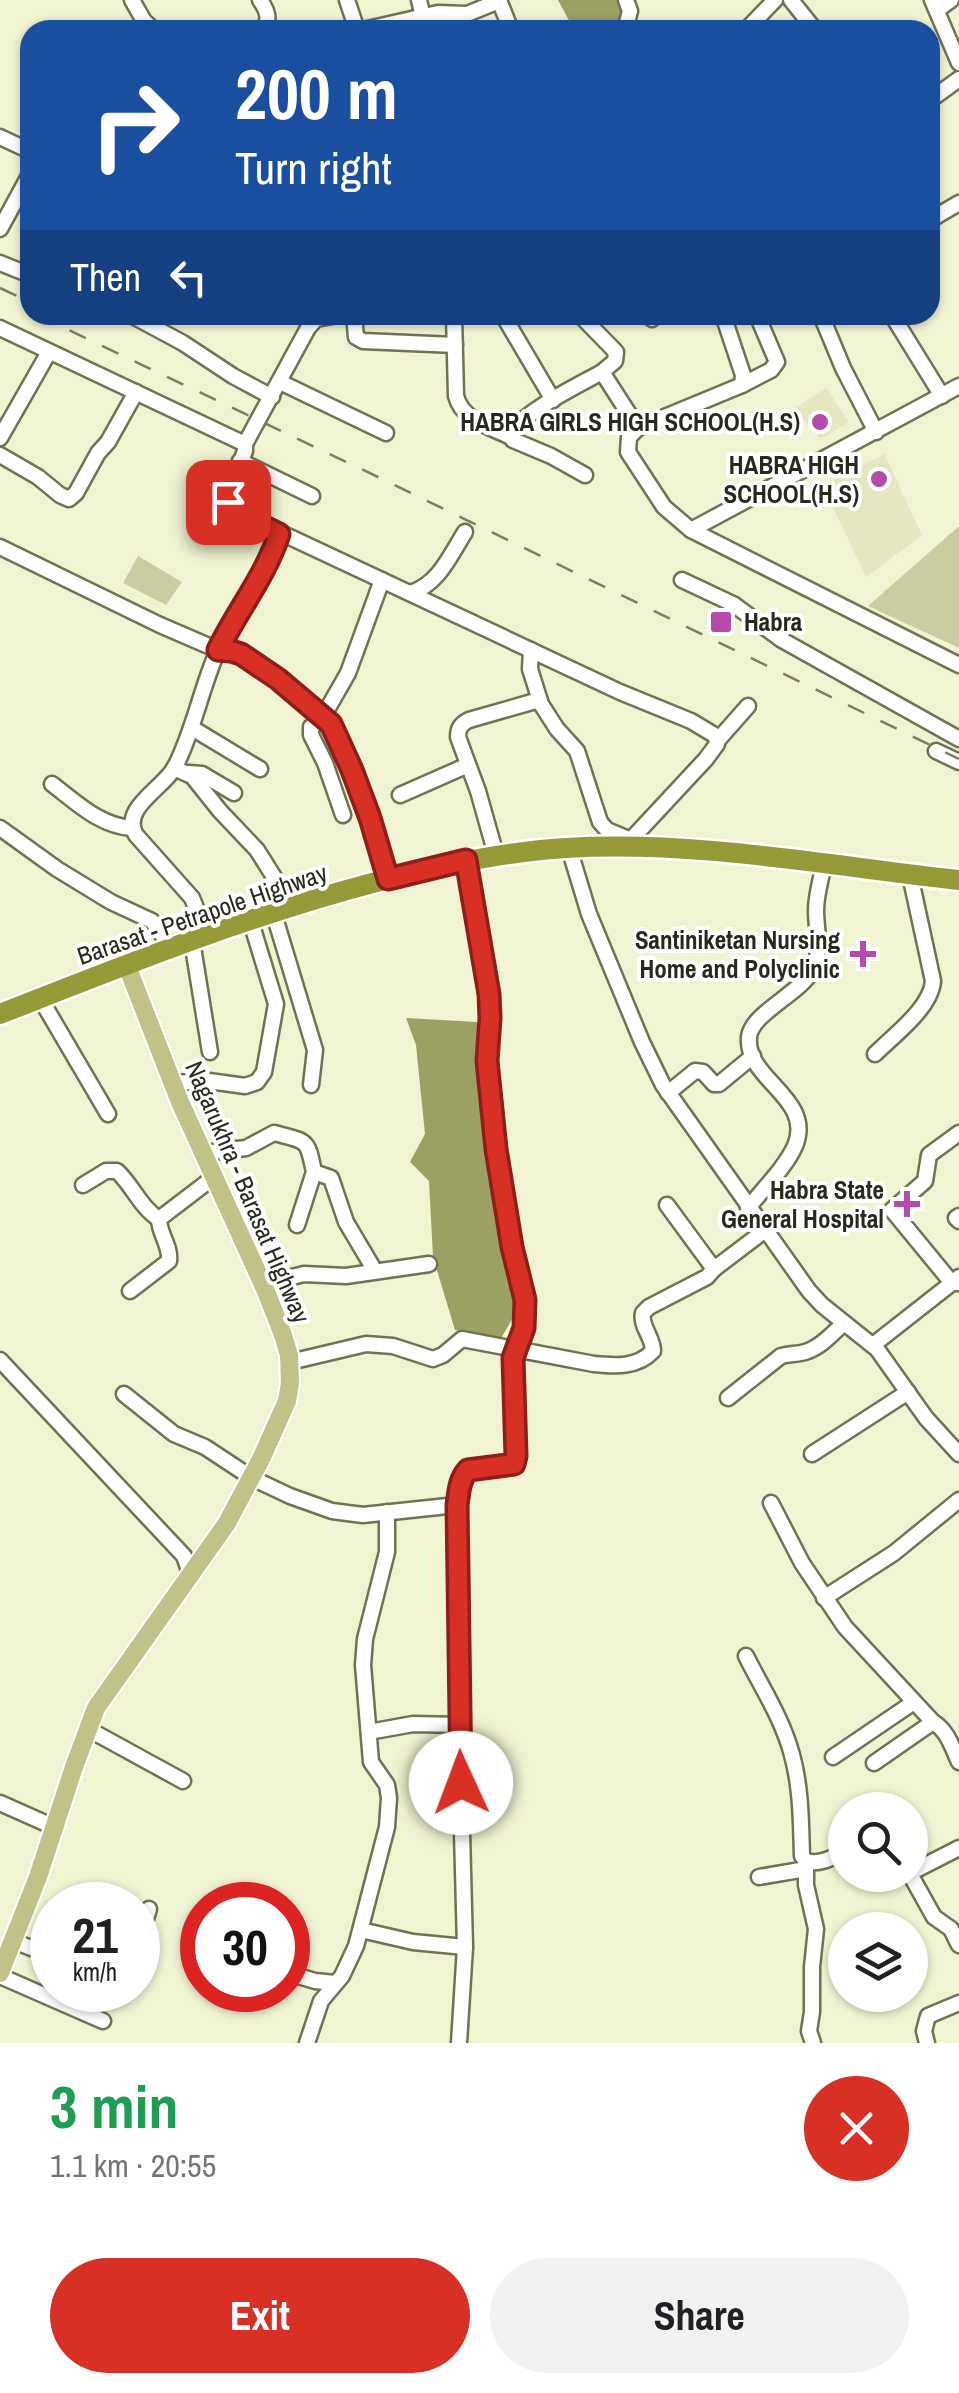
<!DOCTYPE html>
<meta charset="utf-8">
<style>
body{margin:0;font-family:"Archivo Narrow",sans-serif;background:#f2f2f2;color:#202124;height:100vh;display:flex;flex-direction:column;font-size:38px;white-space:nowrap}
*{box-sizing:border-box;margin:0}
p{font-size:32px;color:#757577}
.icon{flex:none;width:55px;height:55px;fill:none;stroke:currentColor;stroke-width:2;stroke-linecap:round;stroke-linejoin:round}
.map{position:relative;height:2043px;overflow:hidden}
.panel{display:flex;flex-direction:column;background:#fff;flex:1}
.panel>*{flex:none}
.hud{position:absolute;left:20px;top:20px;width:920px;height:305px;border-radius:30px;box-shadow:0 2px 8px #0004;background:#1a4fa0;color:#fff;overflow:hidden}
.tools{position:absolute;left:828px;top:1792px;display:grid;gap:20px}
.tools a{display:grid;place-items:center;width:100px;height:100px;border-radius:50%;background:#fff;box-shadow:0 2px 8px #0004;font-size:50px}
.speed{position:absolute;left:30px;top:1882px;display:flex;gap:20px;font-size:50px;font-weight:700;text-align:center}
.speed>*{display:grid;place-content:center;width:130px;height:130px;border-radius:50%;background:#fff;box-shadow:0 2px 8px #0004;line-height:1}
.speed small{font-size:25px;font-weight:400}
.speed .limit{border:15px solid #d22;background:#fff;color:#111}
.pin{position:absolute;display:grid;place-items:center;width:85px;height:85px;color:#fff;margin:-42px;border-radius:20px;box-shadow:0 5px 15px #0006}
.me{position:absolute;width:110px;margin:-55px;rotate:358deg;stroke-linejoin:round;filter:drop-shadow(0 0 8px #0008)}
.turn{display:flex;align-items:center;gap:35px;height:210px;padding:0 50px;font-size:45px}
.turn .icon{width:130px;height:130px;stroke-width:2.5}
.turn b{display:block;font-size:70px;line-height:85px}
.then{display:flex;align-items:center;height:95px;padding:0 50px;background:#0003;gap:20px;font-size:38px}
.round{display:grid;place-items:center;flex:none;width:105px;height:105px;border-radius:52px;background:#f2f2f2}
.summary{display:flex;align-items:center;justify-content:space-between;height:170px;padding:0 50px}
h1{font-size:60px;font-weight:800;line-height:75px;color:#1e9e55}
.action{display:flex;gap:20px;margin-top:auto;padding:20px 50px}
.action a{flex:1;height:115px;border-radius:60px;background:#d93025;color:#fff;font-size:40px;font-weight:800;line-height:115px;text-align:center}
.action a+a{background:#f2f2f2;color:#202124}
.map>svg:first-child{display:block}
.built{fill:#e5e7be}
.green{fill:#cacda0}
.water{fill:#9da063}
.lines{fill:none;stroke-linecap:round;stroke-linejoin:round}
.minor-casing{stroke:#707254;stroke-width:19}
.major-casing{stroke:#fff;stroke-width:22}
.highway-casing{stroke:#fff;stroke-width:25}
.minor{stroke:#fff;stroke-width:14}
.major{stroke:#c0c287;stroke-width:18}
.highway{stroke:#969937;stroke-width:20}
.rail{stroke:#7c7d68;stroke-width:2.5;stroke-dasharray:18 18;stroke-linecap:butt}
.route-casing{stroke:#8d1f18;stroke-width:25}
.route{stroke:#d93025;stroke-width:18}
.poi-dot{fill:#b74bab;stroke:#fff;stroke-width:4}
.labels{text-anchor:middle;stroke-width:8;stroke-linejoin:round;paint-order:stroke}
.poi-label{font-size:25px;font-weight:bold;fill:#28281c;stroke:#fff;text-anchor:end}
.street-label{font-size:25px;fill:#28281c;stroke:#fff}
</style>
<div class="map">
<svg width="959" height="2043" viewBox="0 0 959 2043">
<rect width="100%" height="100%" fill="#f1f4d2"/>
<!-- built -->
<g class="built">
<path d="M826,388l23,34 -28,17 -28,-30z"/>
<path d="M884,454l38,81 -56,42 -43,-91z"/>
</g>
<!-- green -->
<g class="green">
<path d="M958,527h1v121l-91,-42z"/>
<path d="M138,556l44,26 -16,23 -43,-22z"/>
</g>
<!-- water -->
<g class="water">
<path d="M558,0h59l13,20 -21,10h-35z"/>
<path d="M406,1018l71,4v40l37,217 1,35 -15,26 -45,-10 -22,-73 -4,-76 -19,-19 15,-28 -9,-89z"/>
</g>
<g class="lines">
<!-- minor casing -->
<g class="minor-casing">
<g id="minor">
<path d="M132,0l12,21 10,9"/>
<path d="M260,0c7,10 11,19 3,30"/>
<path d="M347,0l10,30"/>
<path d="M419,0l7,30"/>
<path d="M499,0l12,30"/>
<path d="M791,0l24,30"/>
<path d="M932,0l27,63"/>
<path d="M937,10l14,-10"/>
<path d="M363,30l75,-17 29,1 32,-13"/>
<path d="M625,30l5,-19 -4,-11"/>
<path d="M746,30l29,-30"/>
<path d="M930,100l29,-21"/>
<path d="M0,137l30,14"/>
<path d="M930,220l29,-17"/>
<path d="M0,229l30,-55"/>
<path d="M0,263l30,12"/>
<path d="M131,315l52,28 50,33 39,21"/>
<path d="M354,315l2,22 7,4 92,4"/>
<path d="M454,315l2,81c6,24 34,31 55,41"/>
<path d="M503,315l50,85"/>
<path d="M580,315l36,37 -1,9 -13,11 36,56 -9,9 -1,15 36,55 27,23 268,135"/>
<path d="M650,315l2,4"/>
<path d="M821,315l22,53 33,64"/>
<path d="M892,315l50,81"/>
<path d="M0,328l245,116v7l-18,47 4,9 12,8 377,177 71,29 25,15 1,8 -11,15 -81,87"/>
<path d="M280,382l106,51"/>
<path d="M742,385l29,-15 6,-8 -20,-47"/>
<path d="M638,428l104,-43 1,-10 -20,-60"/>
<path d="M0,438l49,-86"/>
<path d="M245,444l63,-116 8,-9 22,-4"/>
<path d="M0,455l38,22 22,18 9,4 7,-6 22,-40 10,-11 28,-50"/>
<path d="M240,461l72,35"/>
<path d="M585,475l-34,-19 -38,-16 -1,-9c17,-22 65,-45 90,-59"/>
<path d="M691,530l268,-144"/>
<path d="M0,547l160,78 58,25 13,1 10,3 37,25 46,36 14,22 15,34 17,47 18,61"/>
<path d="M682,580l51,24 49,36 177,99"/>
<path d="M410,593c28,-8 40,-37 55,-61"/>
<path d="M531,650l-1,19 11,35 16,25 20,22 23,71 7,8 24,10"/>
<path d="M324,715l24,-42 34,-93"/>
<path d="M326,718l-15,9v8l14,28 18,52"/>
<path d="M192,728l68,41"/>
<path d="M718,740l30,-34"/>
<path d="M936,751l23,11"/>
<path d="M174,768l18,8 28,35 37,39 17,27 14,29"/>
<path d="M189,773l13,1 32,19"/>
<path d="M52,784c25,19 48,42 80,44"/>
<path d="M400,795l68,-30"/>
<path d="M0,828l57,41 54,33 41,19 13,18v12"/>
<path d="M569,848l20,66 53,128 21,43 146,206 13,14 55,44 49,69 33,36"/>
<path d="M496,855l-18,-64 -20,-54c0,-9 3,-13 11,-17l70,-20"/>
<path d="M273,911l42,139 -4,35"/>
<path d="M207,935l-15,-37 -56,-63c-16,-27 28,-47 39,-68 19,-37 26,-79 43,-117 18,-40 48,-75 61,-116"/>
<path d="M192,941l18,111"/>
<path d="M40,998l68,116"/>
<path d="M875,1054c19,-19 56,-46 58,-73l-23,-106"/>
<path d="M173,1083l36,-2 36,5 12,-4 7,-10 12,-68 -26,-85"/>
<path d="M668,1093l27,-22 8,1 11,12h5l34,-28"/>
<path d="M959,1133l-30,22 -4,26 -33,29 60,73 7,-6"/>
<path d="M204,1153l42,-5 28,-15c34,9 33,5 40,39l17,6 15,44 29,49"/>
<path d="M83,1185l23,-14h11c16,15 24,37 42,48"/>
<path d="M748,1208c15,-19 37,-40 47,-62 20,-48 -50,-66 -46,-109 2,-23 50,-43 63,-66 11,-19 4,-40 4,-61 0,-15 5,-31 8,-46"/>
<path d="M959,1216l-3,2 3,3"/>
<path d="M297,1225l17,-53"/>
<path d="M714,1269l50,-38"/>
<path d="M265,1289l23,-11 16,-4 42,2 83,-12"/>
<path d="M130,1291l39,-30c2,-15 -10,-27 -10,-42l55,-42"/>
<path d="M873,1345l79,-62h7"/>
<path d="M0,1360l184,196 6,17"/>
<path d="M290,1362l76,-18 27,2 40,13 10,-4 19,-16 132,25c21,2 43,4 59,-13 0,-14 -13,-25 -10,-38l6,-6 58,-30 7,-8 -47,-64"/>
<path d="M124,1394l50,40 31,13 47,31 38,18 42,15 31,4 94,-10"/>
<path d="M728,1398l53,-42c10,-3 17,-1 27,-5 14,-5 25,-18 36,-28"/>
<path d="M812,1454l96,-62"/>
<path d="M771,1503l31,60 43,64 88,95"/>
<path d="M824,1598l70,-45 65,-53"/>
<path d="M746,1656c16,32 37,64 46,99 9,32 9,68 10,101l4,5c14,4 26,-3 39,-10"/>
<path d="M88,1729l95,52"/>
<path d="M369,1732l44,-8 46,1"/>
<path d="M833,1757l81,-55"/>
<path d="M874,1763l59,-41c15,9 19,25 26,40"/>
<path d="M0,1803l54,24"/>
<path d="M806,1861v24l10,44 -4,38v45l-3,19 4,12"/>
<path d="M910,1873l49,-25"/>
<path d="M910,1874l24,43 17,12 8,16"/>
<path d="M759,1877l47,-8"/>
<path d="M361,1930l52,12 52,5"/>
<path d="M13,1941l39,15"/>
<path d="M138,1945l11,-36"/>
<path d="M288,1973l27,8 20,2"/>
<path d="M0,1976l103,45"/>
<path d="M307,2043l14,-42 21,-25 14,-30 31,-119 2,-29 -2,-13 -16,-23 -8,-97 2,-26 22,-87v-40"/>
<path d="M459,2043l6,-96 -6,-230 -2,-212c2,-13 2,-25 11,-35l46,-6 2,-9 -3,-97 11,-30 1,-28 -12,-53 -21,-134 -5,-52 4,-43 -2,-24 -23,-134"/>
<path d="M927,2043l-3,-12 4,-15 31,-13"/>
</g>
</g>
<!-- major casing -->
<g class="major-casing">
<path id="major" d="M0,1973l38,-96 36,-110 22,-59 131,-185 34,-64 26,-58 3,-18 -1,-28 -7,-23 -17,-43 -85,-187 -53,-136"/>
</g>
<!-- highway casing -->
<g class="highway-casing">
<path id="highway" d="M0,1014c125,-49 249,-99 380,-133 61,-16 122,-29 186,-33 130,-8 264,18 393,32"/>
</g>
<!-- minor -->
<use href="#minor" class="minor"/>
<!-- major -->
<use href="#major" class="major"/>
<!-- highway -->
<use href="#highway" class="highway"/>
<!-- rail -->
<g class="rail">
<path d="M0,288l30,14"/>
<path d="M37,315l341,162 581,282"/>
</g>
</g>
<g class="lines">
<!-- route casing -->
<g class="route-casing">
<path id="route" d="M228,502l14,14 37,18c-13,41 -42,77 -61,116l13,1 10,3 37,25 53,45 21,46 18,48 18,61 78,-19 23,134 1,24 -3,43 9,88 16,98 13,53 -1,28 -11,30 3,98 -2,8 -46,6c-9,10 -9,22 -11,35l4,278"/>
</g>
<!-- route -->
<use href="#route" class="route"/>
</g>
<!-- markers -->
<g class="poi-dot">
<circle cx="820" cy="422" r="10"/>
<circle cx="879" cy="479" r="10"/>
<rect x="709" y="610" width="24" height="24" rx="5"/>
<path d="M858 939h10v10h10v10h-10v10h-10v-10h-10v-10h10z"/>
<path d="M902 1189h10v10h10v10h-10v10h-10v-10h-10v-10h10z"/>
</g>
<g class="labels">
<!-- poi labels -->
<g class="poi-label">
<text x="800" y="431">HABRA GIRLS HIGH SCHOOL(H.S)</text>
<text x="859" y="474">HABRA HIGH<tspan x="859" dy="29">SCHOOL(H.S)</tspan></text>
<text x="744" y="631" text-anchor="start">Habra</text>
<text x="840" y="949">Santiniketan Nursing<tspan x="840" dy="29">Home and Polyclinic</tspan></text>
<text x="884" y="1199">Habra State<tspan x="884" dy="29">General Hospital</tspan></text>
</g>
<!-- street labels -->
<g class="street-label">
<text transform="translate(202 914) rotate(-19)" y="9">Barasat - Petrapole Highway</text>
<text transform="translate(248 1192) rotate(67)" y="9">Nagarukhra - Barasat Highway</text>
</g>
</g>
</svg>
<div class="tools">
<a><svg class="icon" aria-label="search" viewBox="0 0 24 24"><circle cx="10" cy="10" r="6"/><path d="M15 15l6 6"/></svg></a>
<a><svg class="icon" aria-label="layers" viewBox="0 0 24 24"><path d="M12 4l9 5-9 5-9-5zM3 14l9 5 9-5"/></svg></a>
</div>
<div class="speed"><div>21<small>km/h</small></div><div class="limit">30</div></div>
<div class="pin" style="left:228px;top:502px;background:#d93025"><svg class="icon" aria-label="arrive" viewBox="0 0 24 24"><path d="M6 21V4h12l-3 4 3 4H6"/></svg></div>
<svg class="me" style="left:461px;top:1783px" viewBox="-20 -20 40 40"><circle r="19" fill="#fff"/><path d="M0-13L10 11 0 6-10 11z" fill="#d93025"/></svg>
<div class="hud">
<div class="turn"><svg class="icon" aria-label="right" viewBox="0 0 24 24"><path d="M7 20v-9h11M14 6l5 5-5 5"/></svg><div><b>200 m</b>Turn right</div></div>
<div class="then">Then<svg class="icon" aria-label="left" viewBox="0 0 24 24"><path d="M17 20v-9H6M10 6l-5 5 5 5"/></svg></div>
</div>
</div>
<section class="panel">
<div class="summary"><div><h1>3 min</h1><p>1.1 km · 20:55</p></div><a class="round" style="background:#d93025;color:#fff"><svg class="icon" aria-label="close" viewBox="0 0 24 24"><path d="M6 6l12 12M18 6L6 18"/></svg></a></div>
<div class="action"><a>Exit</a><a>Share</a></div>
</section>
